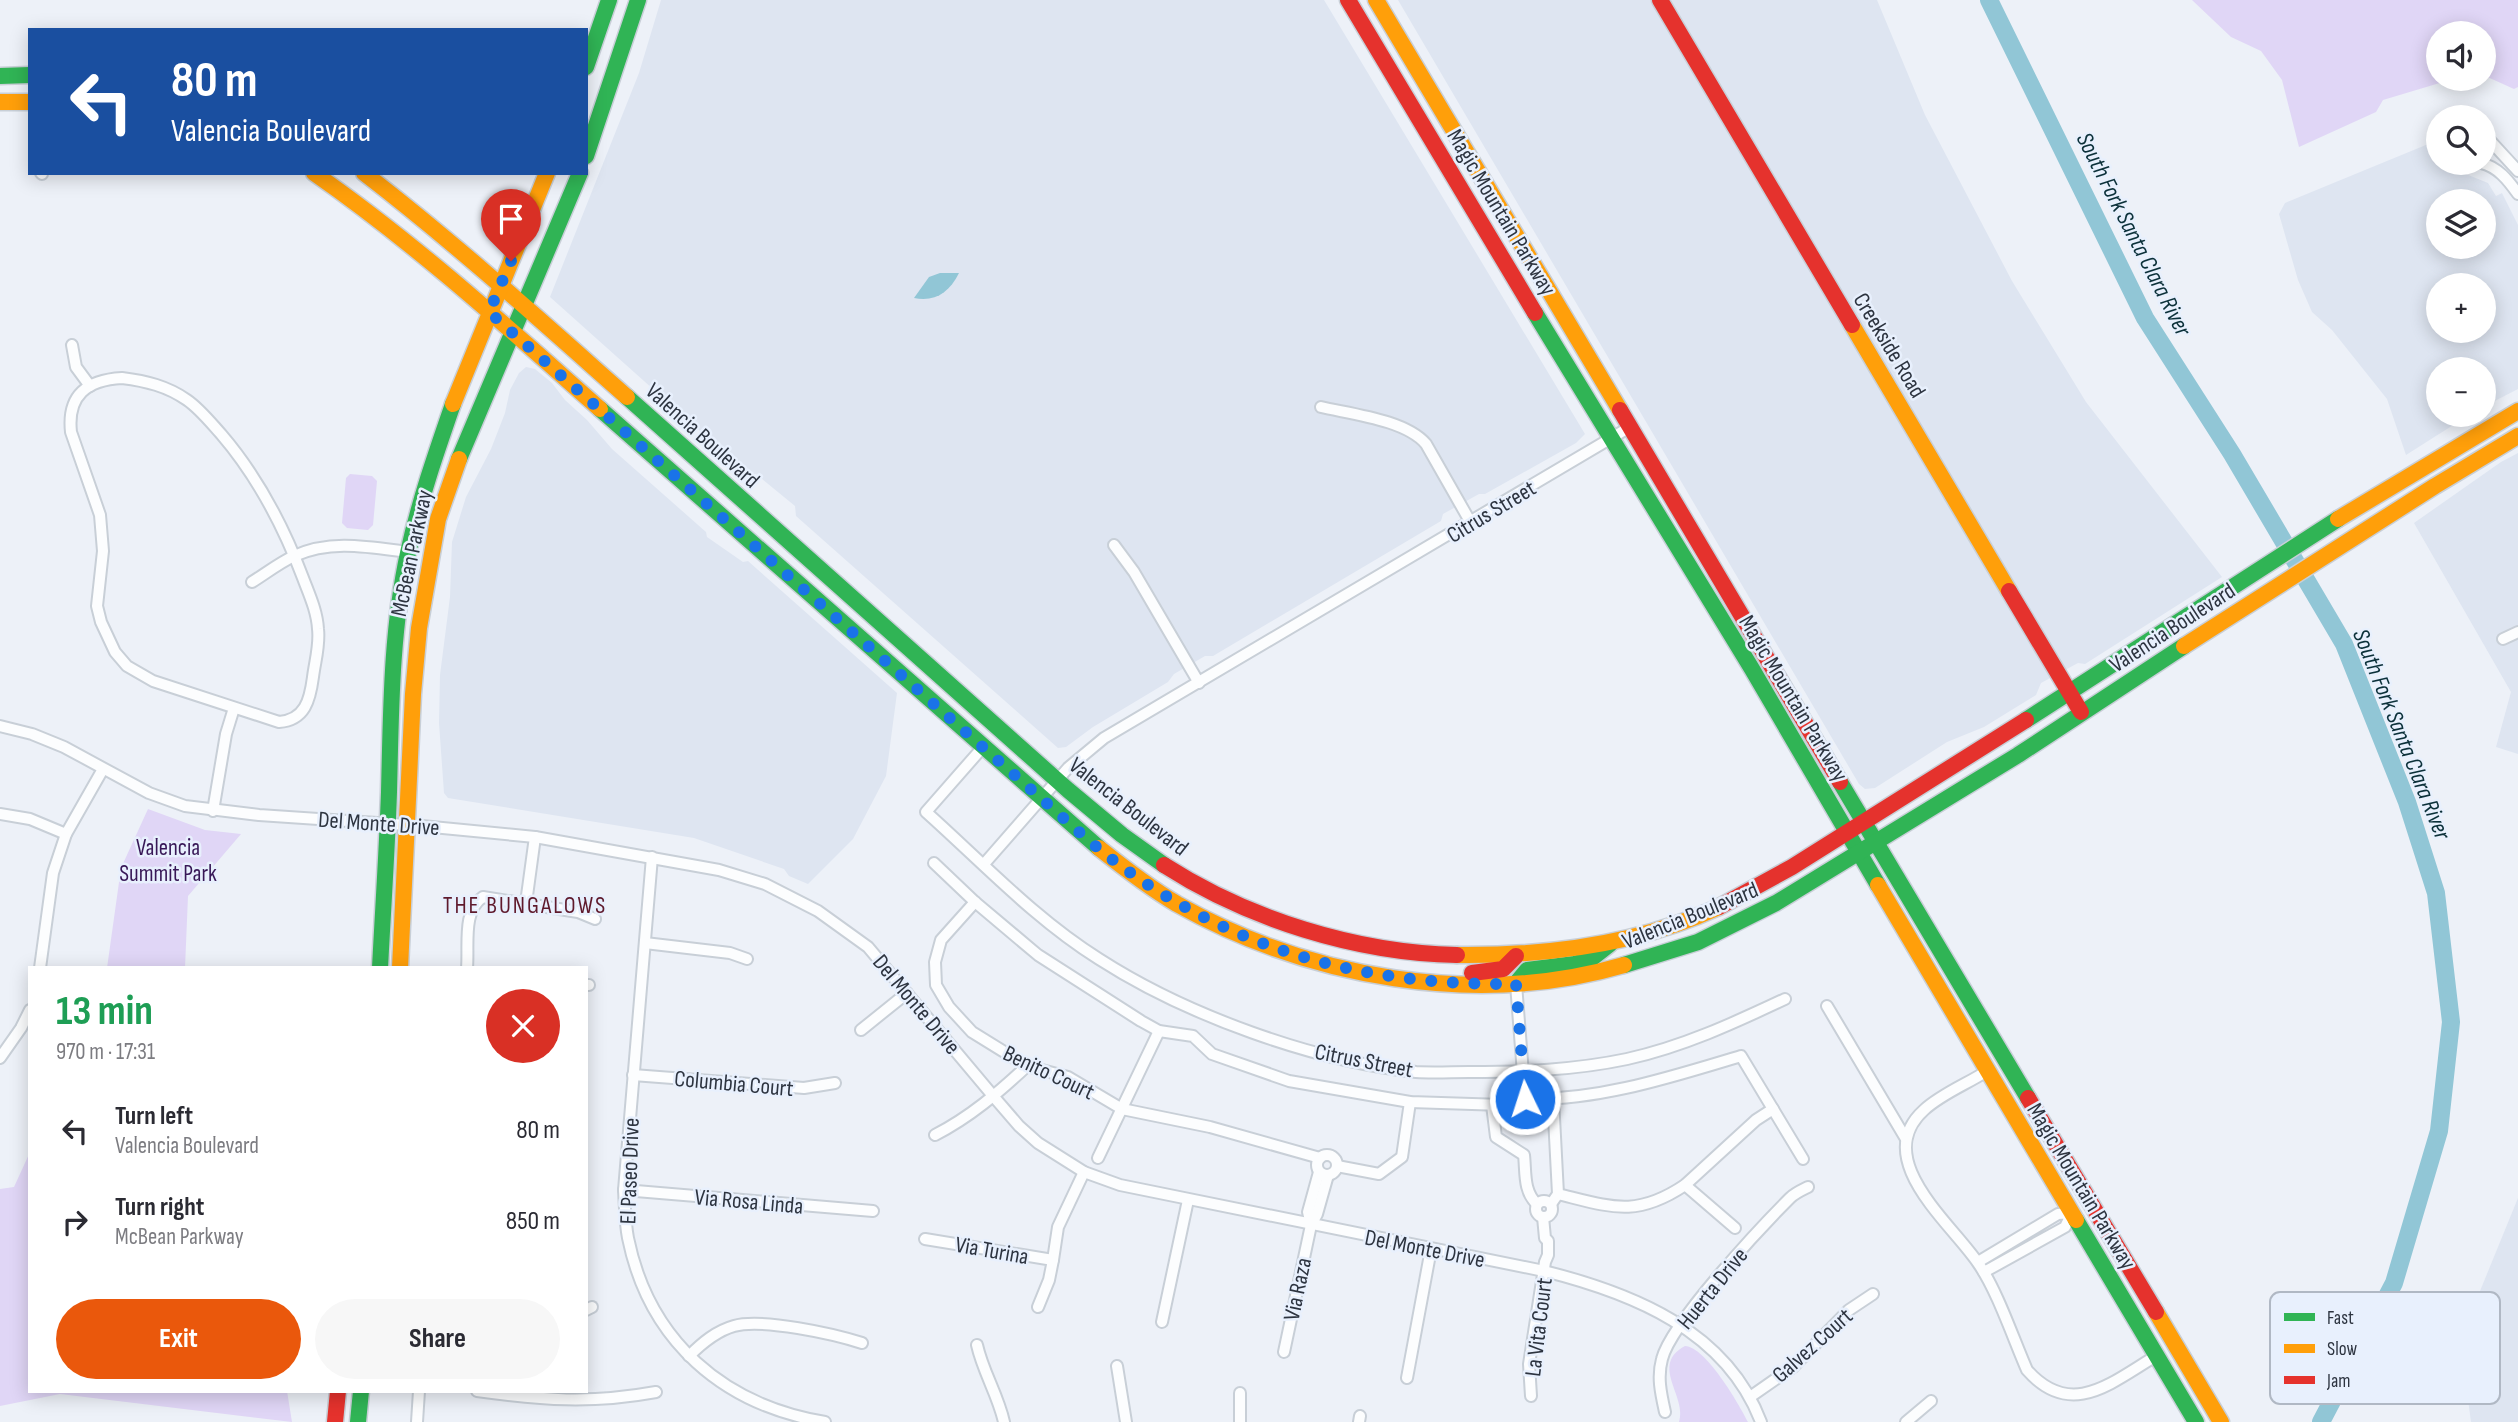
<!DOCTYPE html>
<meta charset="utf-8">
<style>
body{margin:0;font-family:"Sofia Sans Condensed",sans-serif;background:#f7f7f7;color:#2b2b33;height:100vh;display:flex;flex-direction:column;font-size:26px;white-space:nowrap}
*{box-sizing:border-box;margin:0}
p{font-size:23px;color:#7c7c81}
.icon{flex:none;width:38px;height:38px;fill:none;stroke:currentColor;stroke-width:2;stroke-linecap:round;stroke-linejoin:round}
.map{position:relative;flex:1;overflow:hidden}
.panel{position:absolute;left:28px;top:966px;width:560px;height:427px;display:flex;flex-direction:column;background:#fff;border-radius:0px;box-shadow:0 4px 18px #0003}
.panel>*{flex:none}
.hud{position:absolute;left:28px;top:28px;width:560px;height:147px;border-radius:0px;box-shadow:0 4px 18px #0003;background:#1a4fa0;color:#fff;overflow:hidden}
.buttons{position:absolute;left:2426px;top:21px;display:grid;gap:14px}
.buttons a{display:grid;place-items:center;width:70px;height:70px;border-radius:50%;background:#fff;box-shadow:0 4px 18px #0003;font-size:35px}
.pin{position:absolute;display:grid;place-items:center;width:60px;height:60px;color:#fff;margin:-72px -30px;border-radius:50% 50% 50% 0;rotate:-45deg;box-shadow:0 0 7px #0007}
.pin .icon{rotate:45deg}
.me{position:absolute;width:77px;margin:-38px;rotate:356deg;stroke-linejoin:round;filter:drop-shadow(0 0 5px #0008)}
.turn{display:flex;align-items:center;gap:24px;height:147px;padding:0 28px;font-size:32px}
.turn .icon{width:91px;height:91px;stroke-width:2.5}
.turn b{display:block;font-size:49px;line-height:60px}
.round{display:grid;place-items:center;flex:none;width:74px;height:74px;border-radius:37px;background:#f7f7f7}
.headline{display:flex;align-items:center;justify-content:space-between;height:119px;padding:0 28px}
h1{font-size:42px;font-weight:700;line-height:52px;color:#1e9e55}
.action{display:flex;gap:14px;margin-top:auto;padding:14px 28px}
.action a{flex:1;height:80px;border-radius:42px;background:#ea580c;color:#fff;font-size:28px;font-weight:700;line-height:80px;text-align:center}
.action a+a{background:#f7f7f7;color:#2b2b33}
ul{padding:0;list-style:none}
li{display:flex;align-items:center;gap:21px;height:91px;padding:0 28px}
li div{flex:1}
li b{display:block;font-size:26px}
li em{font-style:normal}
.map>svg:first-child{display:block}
.built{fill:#dee5f1;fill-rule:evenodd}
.green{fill:#e0d6f6}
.water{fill:#91c6d6}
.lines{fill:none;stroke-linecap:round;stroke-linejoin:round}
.river{stroke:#91c6d6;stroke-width:18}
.street-casing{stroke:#c8cfd7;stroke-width:14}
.fast-casing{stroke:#c8cfd7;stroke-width:19}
.slow-casing{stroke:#c8cfd7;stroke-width:19}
.jam-casing{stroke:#c8cfd7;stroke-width:19}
.street{stroke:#fcfdfe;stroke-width:10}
.fast{stroke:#30b455;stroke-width:16}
.slow{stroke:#ff9f0a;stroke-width:16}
.jam{stroke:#e5322d;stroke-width:16}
.route{stroke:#1a73e8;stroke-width:12;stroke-dasharray:0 21.6}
.labels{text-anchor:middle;stroke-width:5;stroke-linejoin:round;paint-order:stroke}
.street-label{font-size:23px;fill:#2d3440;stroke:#e8f0fd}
.park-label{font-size:23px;fill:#381857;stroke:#e8f0fd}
.water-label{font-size:24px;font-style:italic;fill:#0c313a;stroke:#e8f0fd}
.neighbourhood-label{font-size:24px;letter-spacing:2px;fill:#5f1a2c;stroke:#e8f0fd}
.key{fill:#e8f0fd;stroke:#b0b8c4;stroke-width:2}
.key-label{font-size:19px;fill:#2d3440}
</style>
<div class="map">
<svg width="2518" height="1422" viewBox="0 0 2518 1422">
<rect width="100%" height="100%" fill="#edf1f8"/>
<!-- built -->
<g class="built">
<path d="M661,0h663l261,434 -9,9 -91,51h-6l-36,20 -2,7 -228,135h-8l-31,18 -6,8 -75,45 -27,20 -8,1 -262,-232 -1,-10 -39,-32h-8l-198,-177 89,-224z"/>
<path d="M1398,0h479l48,115 87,166 74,121 136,175 -137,87 -7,-1 -37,20 -5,12 -52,32 -37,15 -72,46 -10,1 -6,-5z"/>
<path d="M2438,140v23h14l4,7 32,13 8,13 6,-3 16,32v164l-35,18v-38h-45v46h31l-63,40 -19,-56 -55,-69 -20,-18 -14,-32 -19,-66 6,-11zM2483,201v46h-45v-46zM2483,285v46h-45v-46z"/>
<path d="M526,367l9,2 17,14 13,17 22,20 25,29 94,83 1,5 36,25 5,-1 149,132 -11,83 -33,63 -45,45 -19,-8 -5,-7 -90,-31 -246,-40 -4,-5 -5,-70 1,-48 10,-78 2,-55 14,-45 25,-48 14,-36 5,-23 9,-17z"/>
<path d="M2518,453v301l-22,-7 15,-55 -97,-169 87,-61z"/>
<path d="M2518,1198v224h-47l-11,-82z"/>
</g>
<!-- green -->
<g class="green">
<path d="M2192,0h326v87l-4,2 -31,-14v-42h-45v46h15l-70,21 -7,12 -77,35 -17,-67 -21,-29 -30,-14z"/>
<path d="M350,474l22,2 5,5 -4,44 -5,5 -21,-2 -5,-5 4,-45z"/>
<path d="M148,809l57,21 36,4 -53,62 -3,72h-78l14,-100z"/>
<path d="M30,1152v239h257l5,31 -232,-28 -60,12v-217l14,-2z"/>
<path d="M1685,1346c21,1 54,58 63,76h-69c9,-25 -30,-57 6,-76z"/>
</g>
<!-- water -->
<path class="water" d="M940,273h19c-10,20 -24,29 -45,25l15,-21z"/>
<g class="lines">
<!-- river -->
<path class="river" d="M1989,0l156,318 87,136 112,190 63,158 29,91 15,129 -12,109 -45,152 -73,139"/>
<!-- street casing -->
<g class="street-casing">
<g id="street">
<path d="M2483,133l35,38"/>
<path d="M2481,163c17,4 27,17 37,31"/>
<path d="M41,173l1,1"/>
<path d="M72,345l4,22 14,19"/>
<path d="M122,378c24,3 45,8 65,22 13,9 24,23 34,34 37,43 62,91 82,144 6,16 14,33 15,51 2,16 -3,32 -5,48 -3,23 -8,43 -34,45l-126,-41 -26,-15 -12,-14 -14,-30 -4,-16 6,-55 -3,-36 -29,-83c-4,-37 16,-52 51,-54z"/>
<path d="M1321,407c30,7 85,13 105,37l45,79"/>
<path d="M1114,545l20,27 65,111"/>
<path d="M252,582c13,-8 27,-19 42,-26 37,-17 75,-9 114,-4"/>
<path d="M2503,639l15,-7"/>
<path d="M0,726l32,8 32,13 85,46 36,13 74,9 163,11 113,11 184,33 46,14 53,27 50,36 126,150 25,29 19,17 46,29 36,13 424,86c88,22 182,59 217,151"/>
<path d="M983,747l-57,65c56,50 109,107 173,147 87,56 214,102 317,113 17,1 36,0 53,0 53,0 106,-2 158,-13 55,-12 107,-36 158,-60"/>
<path d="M213,811l13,-77 8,-26"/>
<path d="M0,814l30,5 36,15"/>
<path d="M652,857l-28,333c1,16 1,33 4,48 21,103 95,167 197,184"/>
<path d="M934,863l41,39 63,53 103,66 18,10 34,5 19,18 77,27 121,21 93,3"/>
<path d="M984,864l84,-96 36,-30 526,-311"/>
<path d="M975,902l-34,38 -6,22 1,23 13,22 23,25 55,34 41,11 54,32 88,18 110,31"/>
<path d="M526,903l9,-66"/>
<path d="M645,943l85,10 17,6"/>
<path d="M40,968l13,-95 13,-39 37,-65"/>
<path d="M467,968c2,-22 -5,-58 16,-71l95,15 17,7"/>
<path d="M1516,984l9,115 -4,25"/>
<path d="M586,985h3"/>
<path d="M1827,1006l79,133"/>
<path d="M861,1030l46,-37"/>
<path d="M0,1058l21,-30 9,-18"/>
<path d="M1987,1071c-20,13 -46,23 -63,39 -54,49 27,113 54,153 19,27 35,75 49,107 44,50 85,12 129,-14"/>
<path d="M633,1075l171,13 31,-5"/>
<path d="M1525,1099c73,2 146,-22 216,-43l62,103"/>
<path d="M1492,1105l4,32 28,18c2,17 -1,36 13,49"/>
<path d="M935,1135c35,-18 63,-42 92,-69"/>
<circle cx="1327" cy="1165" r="10"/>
<path d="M1098,1158l61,-127"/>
<path d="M1337,1166l42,8 23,-17 8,-55"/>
<path d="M1685,1185l50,43"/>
<path d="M624,1190l249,21"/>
<path d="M1558,1194c53,13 78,24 127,-9l71,-65 17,-11"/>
<circle cx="1544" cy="1209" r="8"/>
<path d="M1551,1204l7,-10 -5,-96"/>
<path d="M1311,1225l-3,-13 11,-40"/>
<path d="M925,1239l128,21 -4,20 -11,27"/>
<path d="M1053,1260l5,-33 26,-55"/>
<path d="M1978,1262l80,-48 14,-1 -7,14 -81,45"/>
<path d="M586,1310l6,-3"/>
<path d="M1162,1322l26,-122"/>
<path d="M977,1345c6,27 21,50 27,77"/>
<path d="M1284,1352l27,-127 6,-11 11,-39"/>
<path d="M689,1356c13,-13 27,-25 45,-30 28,-8 100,8 128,17"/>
<path d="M1117,1366l9,56"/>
<path d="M1407,1378l24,-129"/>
<path d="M477,1391c66,9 113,13 179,1"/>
<path d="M1240,1393v29"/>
<path d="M1531,1396l-2,-32 16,-102 3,-7v-14l-3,-3 -2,-21"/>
<path d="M1750,1397l43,-30 56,-57 24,-16"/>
<path d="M1665,1412c-4,-18 -8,-35 -3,-53 9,-36 99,-132 128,-161 5,-5 12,-8 18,-11"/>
<path d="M417,1422l2,-31"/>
<path d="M1359,1422l1,-6"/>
<path d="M1906,1422l25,-21"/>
</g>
</g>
<!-- fast casing -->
<g class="fast-casing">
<g id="fast">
<path d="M586,67l23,-67"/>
<path d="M0,76l30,-1"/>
<path d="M586,156l52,-156"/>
<path d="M1535,313l217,356 126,216"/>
<path d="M627,397l441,393 54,45 42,30"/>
<path d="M600,409l499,439"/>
<path d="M459,459l121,-286"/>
<path d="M2026,720l312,-201"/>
<path d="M1840,782l188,316"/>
<path d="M1624,965l74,-23 78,-39 242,-148 166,-109"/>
<path d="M380,968c3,-59 7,-117 9,-176 2,-80 2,-161 19,-239 11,-51 28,-100 45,-149"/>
<path d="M1517,982l10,-12 48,-6 16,-5 19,-15"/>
<path d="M2076,1220l120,202"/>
<path d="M358,1422l3,-31"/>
</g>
</g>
<!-- slow casing -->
<g class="slow-casing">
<g id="slow">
<path d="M1376,0l244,410"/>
<path d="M0,102h30"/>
<path d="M314,173c102,71 193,154 286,236"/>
<path d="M364,173c91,70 176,147 263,224"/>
<path d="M1852,325l157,266"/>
<path d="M453,404l94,-231"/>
<path d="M2338,519l180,-108"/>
<path d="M2184,646l251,-160 83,-50"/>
<path d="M1099,848c25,20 51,40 78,56 132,74 300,104 447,61"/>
<path d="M1878,885l198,335"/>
<path d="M1457,955c88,1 180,-10 262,-48"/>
<path d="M400,968l13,-274 6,-66 19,-109 21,-60"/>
<path d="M2156,1312l65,110"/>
</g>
</g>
<!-- jam casing -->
<g class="jam-casing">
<g id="jam">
<path d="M1348,0l187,313"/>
<path d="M1660,0l192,325"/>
<path d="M1620,410l220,372"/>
<path d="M2009,591l72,121"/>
<path d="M1164,865c84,54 192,88 293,90"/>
<path d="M1719,907l73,-40 234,-147"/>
<path d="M1472,973l31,-4 13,-13"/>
<path d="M2028,1098l128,214"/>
<path d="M335,1422l3,-31"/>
</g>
</g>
<!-- street -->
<use href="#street" class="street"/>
<!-- fast -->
<use href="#fast" class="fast"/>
<!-- slow -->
<use href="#slow" class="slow"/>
<!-- jam -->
<use href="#jam" class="jam"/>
</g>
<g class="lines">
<!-- route -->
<path class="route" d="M511,261l-22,51 563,496c23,20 45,41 69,58 119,87 249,120 395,118l9,115"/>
</g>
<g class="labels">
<!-- street labels -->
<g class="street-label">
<text transform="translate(1502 212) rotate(59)" y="8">Magic Mountain Parkway</text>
<text transform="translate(1890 345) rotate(59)" y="8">Creekside Road</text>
<text transform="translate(703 435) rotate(42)" y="8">Valencia Boulevard</text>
<text transform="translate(1491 511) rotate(-31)" y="8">Citrus Street</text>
<text transform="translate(411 553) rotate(-78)" y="8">McBean Parkway</text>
<text transform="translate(2172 627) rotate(-33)" y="8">Valencia Boulevard</text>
<text transform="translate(1794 698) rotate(59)" y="8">Magic Mountain Parkway</text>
<text transform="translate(1129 806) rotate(38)" y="8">Valencia Boulevard</text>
<text transform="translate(379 823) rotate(4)" y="8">Del Monte Drive</text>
<text transform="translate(1690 915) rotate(-22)" y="8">Valencia Boulevard</text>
<text transform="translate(917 1004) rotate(50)" y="8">Del Monte Drive</text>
<text transform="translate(1364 1060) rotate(11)" y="8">Citrus Street</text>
<text transform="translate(1049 1072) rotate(25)" y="8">Benito Court</text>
<text transform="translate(734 1083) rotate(5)" y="8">Columbia Court</text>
<text transform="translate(629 1171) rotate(-88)" y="8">El Paseo Drive</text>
<text transform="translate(2082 1186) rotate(59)" y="8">Magic Mountain Parkway</text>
<text transform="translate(749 1201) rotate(5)" y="8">Via Rosa Linda</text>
<text transform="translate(1425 1248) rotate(11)" y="8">Del Monte Drive</text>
<text transform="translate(992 1250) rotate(10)" y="8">Via Turina</text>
<text transform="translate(1712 1288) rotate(-51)" y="8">Huerta Drive</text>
<text transform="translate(1297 1289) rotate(-78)" y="8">Via Raza</text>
<text transform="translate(1538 1327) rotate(-83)" y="8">La Vita Court</text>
<text transform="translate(1812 1345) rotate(-42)" y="8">Galvez Court</text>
</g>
<!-- park labels -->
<g class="park-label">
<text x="168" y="855">Valencia<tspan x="168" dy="26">Summit Park</tspan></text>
</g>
<!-- water labels -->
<g class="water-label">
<text transform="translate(2134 234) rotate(63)" y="8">South Fork Santa Clara River</text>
<text transform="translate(2402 734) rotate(68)" y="8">South Fork Santa Clara River</text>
</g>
<!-- neighbourhood labels -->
<g class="neighbourhood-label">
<text x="525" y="913">THE BUNGALOWS</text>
</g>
</g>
<!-- legend -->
<rect x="2270" y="1292" width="230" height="112" rx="10" class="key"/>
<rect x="2284" y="1313" width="31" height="8" fill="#30b455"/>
<rect x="2284" y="1344" width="31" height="9" fill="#ff9f0a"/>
<rect x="2284" y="1376" width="31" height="8" fill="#e5322d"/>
<g class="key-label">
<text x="2327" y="1324">Fast</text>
<text x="2327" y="1355">Slow</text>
<text x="2327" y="1387">Jam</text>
</g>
</svg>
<div class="buttons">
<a><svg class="icon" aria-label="sound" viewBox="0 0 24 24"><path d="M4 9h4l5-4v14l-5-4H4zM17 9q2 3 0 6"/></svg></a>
<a><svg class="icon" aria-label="search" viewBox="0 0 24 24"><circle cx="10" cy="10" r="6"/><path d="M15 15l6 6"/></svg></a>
<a><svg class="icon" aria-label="layers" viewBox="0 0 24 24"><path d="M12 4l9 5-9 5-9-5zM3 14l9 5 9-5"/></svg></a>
<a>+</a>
<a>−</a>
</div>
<div class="pin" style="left:511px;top:261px;background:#d93025"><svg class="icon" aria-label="arrive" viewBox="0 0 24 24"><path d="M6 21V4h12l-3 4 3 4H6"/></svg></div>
<svg class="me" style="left:1525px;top:1099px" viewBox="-20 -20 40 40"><circle r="17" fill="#1a73e8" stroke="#fff" stroke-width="3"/><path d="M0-11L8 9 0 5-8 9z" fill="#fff"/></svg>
<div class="hud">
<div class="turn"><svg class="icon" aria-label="left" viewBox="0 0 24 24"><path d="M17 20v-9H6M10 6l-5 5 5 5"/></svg><div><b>80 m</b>Valencia Boulevard</div></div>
</div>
<section class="panel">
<div class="headline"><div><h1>13 min</h1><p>970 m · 17:31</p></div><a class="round" style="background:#d93025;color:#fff"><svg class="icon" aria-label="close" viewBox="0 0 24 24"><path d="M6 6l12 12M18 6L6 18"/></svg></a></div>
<ul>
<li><svg class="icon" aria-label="left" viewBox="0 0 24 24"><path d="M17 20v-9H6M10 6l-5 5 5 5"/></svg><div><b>Turn left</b><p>Valencia Boulevard</p></div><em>80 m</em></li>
<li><svg class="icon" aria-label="right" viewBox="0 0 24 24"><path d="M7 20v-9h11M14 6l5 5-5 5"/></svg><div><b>Turn right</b><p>McBean Parkway</p></div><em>850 m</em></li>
</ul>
<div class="action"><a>Exit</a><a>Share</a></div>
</section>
</div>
